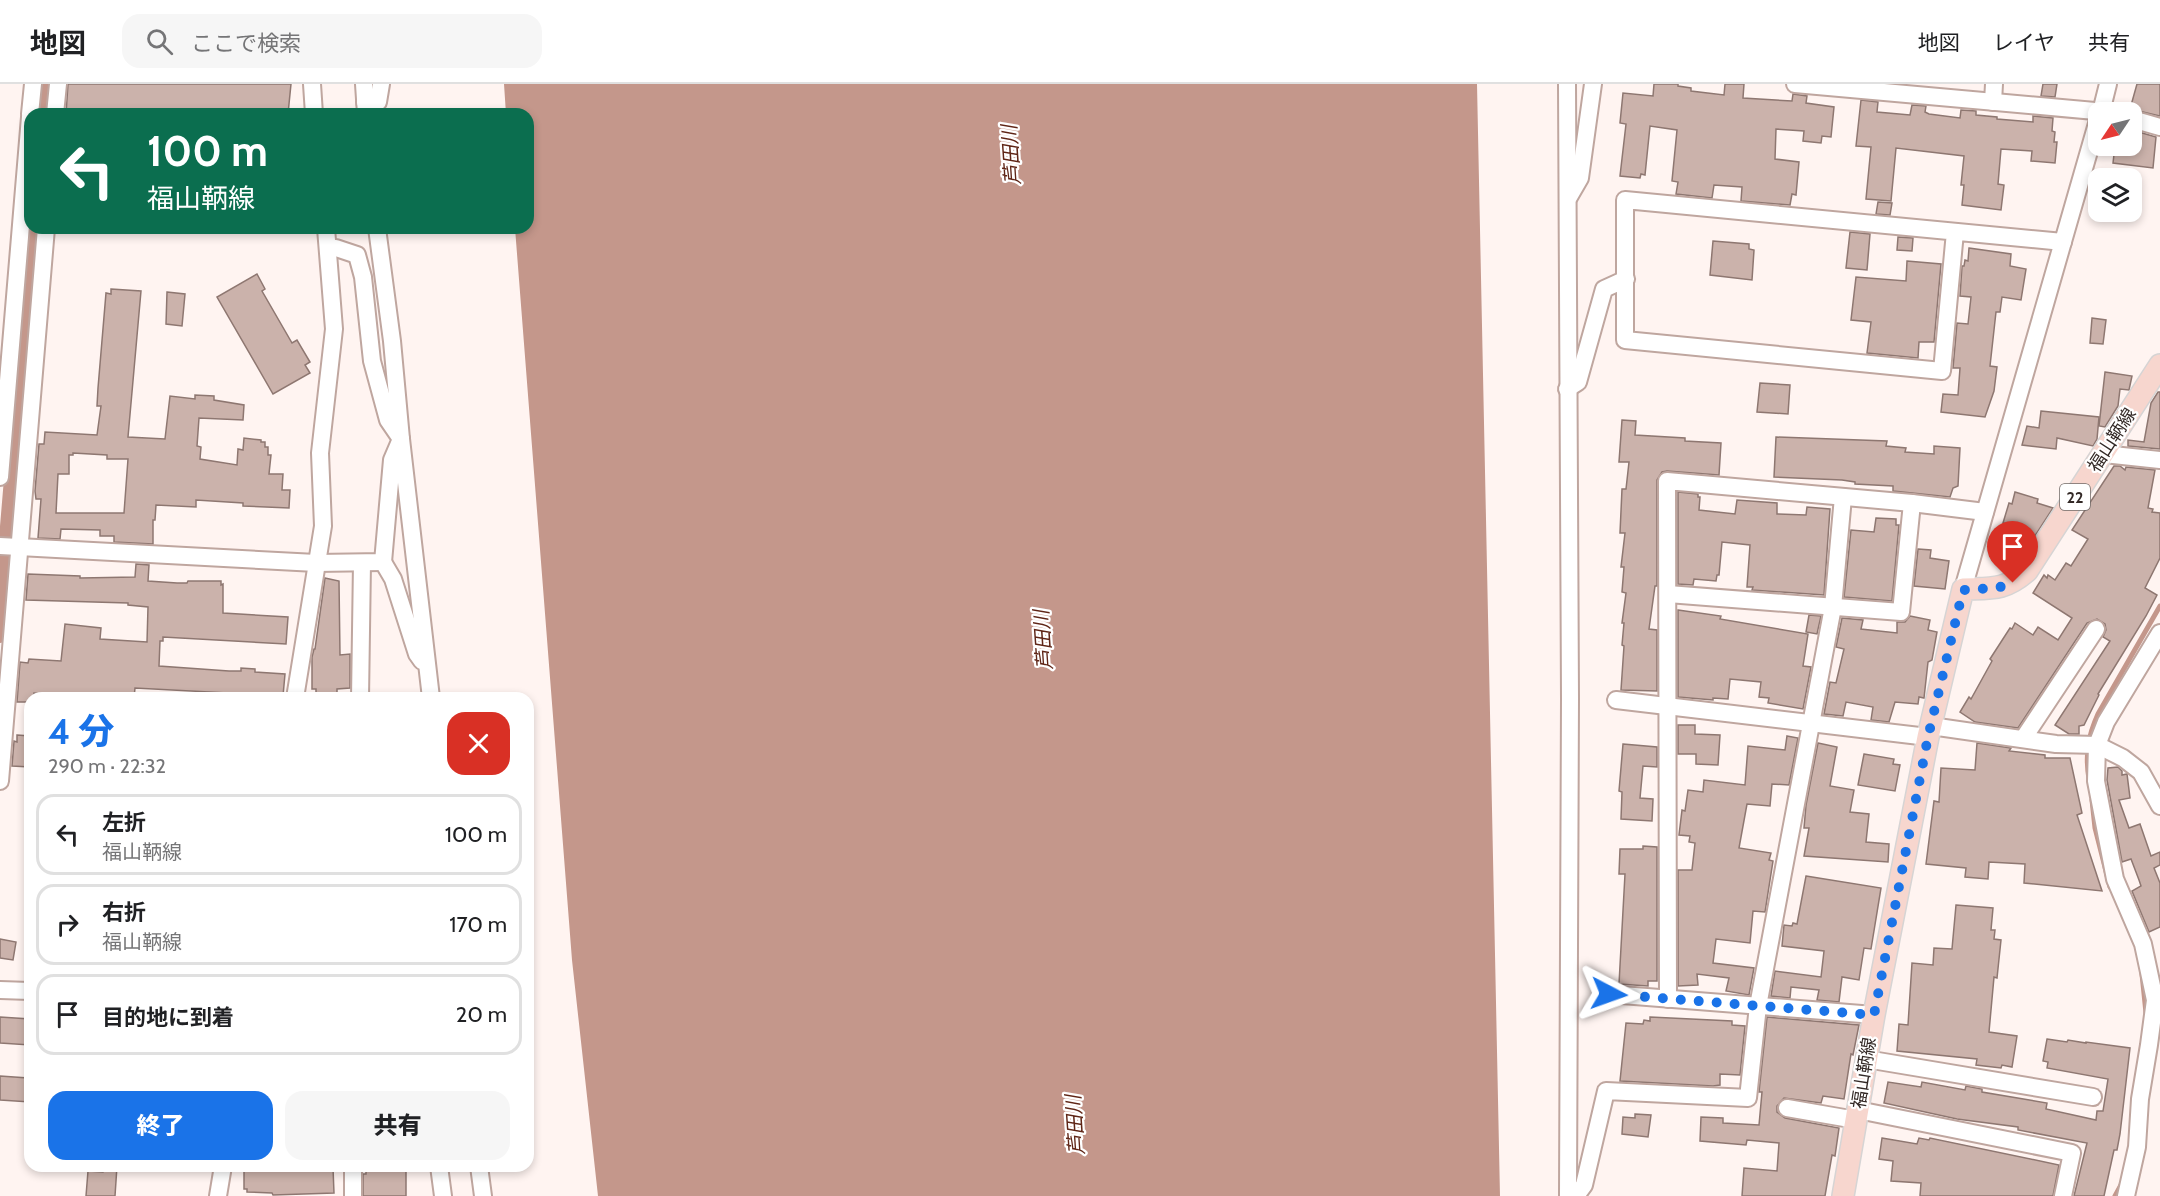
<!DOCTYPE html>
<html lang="ja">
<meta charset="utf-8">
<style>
body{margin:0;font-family:Cabin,"Noto Sans JP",sans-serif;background:#f6f6f6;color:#202124;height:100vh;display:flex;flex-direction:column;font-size:22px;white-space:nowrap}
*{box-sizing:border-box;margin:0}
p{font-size:20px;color:#757577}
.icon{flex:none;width:33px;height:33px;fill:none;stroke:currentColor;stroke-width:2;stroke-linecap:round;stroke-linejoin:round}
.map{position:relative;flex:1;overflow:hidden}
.drawer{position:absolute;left:24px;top:608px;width:510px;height:480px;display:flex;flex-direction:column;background:#fff;border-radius:18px;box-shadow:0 3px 9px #0003}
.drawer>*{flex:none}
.hud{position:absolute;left:24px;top:24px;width:510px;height:126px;border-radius:18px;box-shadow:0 3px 9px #0003;background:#0b6e4f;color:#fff;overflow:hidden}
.needle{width:39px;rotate:235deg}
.buttons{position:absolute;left:2088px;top:18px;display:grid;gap:12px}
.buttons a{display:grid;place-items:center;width:54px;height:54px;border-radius:12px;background:#fff;box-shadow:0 3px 9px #0003;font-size:30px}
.pin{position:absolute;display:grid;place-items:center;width:51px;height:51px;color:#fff;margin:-62px -26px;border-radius:50% 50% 50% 0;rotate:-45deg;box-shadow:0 0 6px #0007}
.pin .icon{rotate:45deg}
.me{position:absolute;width:66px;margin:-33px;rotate:94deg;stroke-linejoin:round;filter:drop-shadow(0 0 4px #0008)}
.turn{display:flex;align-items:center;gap:21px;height:126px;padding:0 24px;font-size:27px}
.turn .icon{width:78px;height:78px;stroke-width:2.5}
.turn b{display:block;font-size:42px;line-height:51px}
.round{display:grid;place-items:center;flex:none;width:63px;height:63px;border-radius:18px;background:#f6f6f6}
.overview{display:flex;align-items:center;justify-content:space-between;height:102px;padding:0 24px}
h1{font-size:36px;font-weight:800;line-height:45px;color:#1a73e8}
.primary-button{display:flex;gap:12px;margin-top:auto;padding:12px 24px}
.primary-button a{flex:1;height:69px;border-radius:18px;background:#1a73e8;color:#fff;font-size:24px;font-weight:800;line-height:69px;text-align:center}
.primary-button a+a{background:#f6f6f6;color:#202124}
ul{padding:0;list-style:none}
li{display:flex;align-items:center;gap:18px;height:81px;margin:0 12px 9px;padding:0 12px;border:3px solid #e0e0e0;border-radius:18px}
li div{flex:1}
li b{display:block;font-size:22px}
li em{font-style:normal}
header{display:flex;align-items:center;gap:36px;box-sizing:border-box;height:84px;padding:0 30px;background:#fff;border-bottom:2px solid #e0e0e0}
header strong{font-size:28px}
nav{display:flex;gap:33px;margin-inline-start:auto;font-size:21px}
.search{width:420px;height:54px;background:#f6f6f6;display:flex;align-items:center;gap:15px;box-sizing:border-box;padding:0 21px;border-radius:18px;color:#757577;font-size:22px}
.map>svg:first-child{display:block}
.water{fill:#c4978b}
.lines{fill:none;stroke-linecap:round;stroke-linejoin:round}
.stream{stroke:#c4978b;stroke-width:5}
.canal{stroke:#c4978b;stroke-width:18}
.building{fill:#cbb2ab;stroke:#8e7771;stroke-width:1.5;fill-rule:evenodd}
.minor-casing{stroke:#bfa69f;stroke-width:20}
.major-casing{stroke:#d6d4d4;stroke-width:24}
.minor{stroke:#fff;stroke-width:16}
.major{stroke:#f7d6ce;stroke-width:21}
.route{stroke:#1a73e8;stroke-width:10;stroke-dasharray:0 18}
.labels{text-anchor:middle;stroke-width:4.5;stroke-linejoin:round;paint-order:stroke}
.shield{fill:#fff;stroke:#706967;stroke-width:1.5}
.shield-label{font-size:16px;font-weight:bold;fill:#332926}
.street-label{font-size:18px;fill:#332926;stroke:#fff}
.water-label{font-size:20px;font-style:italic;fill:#5f2516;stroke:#fff}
</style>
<header>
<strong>地図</strong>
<div class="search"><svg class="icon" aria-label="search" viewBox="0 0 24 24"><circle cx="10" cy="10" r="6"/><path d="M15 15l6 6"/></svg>ここで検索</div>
<nav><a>地図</a><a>レイヤ</a><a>共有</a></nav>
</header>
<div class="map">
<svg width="2160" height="1112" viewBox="0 0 2160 1112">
<rect width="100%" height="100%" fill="#fff4f1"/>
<!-- water -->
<path class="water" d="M504,0h973l23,1112h-902l-26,-236 -57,-732h13v-114h-22z"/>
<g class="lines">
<!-- stream -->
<g class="stream">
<path d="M2089,695c-4,-24 -1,-43 9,-65l62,-108"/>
<path d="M2092,716l3,28 15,59"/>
<path d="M2142,890l4,39"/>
<path d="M2115,1112l6,-11"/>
</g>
<!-- canal -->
<g class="canal">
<path d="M44,30l3,-30"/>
<path d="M0,550l34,-406"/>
</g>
</g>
<!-- building -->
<g class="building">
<path d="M68,0h223l-3,30h-222z"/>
<path d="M1654,0h24v2l13,2v3l33,4 1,-11h19l-1,14 49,3 1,-7 14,2 -1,7 28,4 -3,30 -9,-1 -1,7 -18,-2 1,-10 -28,-2 -1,30 24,3 -3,33 -4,-1 -2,11 -49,-4 1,-14 -28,-2 -2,13 -36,-4 2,-12 -6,-1 5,-51 -27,-4 -5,49 -4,-1 -1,4 -20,-2 6,-52 -6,-1 3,-30 30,3z"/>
<path d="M2043,0h14l-2,13 -14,-1z"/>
<path d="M2137,0h23v32l-30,-7z"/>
<path d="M1861,16l17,2 -1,10 33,3 2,-10 14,1 -1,6 4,2 31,4 1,-8 15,1v4l21,2v2l36,3v-6l20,2 -1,13 3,1 -1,10h3l-2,21 -24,-2 1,-10 -31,-2 -3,35 6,1 -3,25 -39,-5 2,-20h-3l3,-29 -68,-8 -5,53 -25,-2 5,-52 -15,-1z"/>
<path d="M2132,46l24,7 -3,31 -40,-5 2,-17h17z"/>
<path d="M1878,118l14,1 -2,12 -14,-1z"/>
<path d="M1850,148l20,2 -3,36 -21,-2z"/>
<path d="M1898,153l15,1 -1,13 -15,-1z"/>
<path d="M1713,157l36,3v5l5,1 -2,30 -42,-5z"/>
<path d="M1969,164l42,6 -1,12 16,3 -5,31 -19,-3 -2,15h-4l-6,54 7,1 -3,24 -9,26 -44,-5 2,-18 15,1 2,-27h-7l4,-45 11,1 3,-27 -11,-1 2,-30h2l1,-6 3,1z"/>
<path d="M1907,177l34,3 -7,78h-15l-1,16 -51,-5 4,-31 -20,-2 5,-43 50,4z"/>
<path d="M257,190l8,15 -3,2 30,52 5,-3 13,22 -5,3 5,8 -37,21 -56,-97z"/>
<path d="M111,205l30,2 -13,146 37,2 5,-43 25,3v-4l19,1v4l30,5 -1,15 -44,-2 -2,28 4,1 -1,12 37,6 1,-16 5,1 1,-12 17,2v2h4v5h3v8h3l-2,19h14l-1,16h8l-1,18 -46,-2v-3l-47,-3v7l-40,-2 -1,15h-2v24l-39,-2v-6h-14v-6l-39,-1 -1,10 -22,-1 3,-39h-5l-1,-8 4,-47h5l1,-12 52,3 4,-29h-4l1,-18 8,-95 5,1zM73,369l34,2v4h21l-4,54h-68l2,-39h11v-19h4z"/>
<path d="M167,208l18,2 -3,32 -16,-2z"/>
<path d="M2092,234l14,2 -3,24 -13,-1z"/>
<path d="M2105,288l27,4 -3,14 -9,-1 -2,17 -13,21 -6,-1z"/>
<path d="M1760,299l30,2 -2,29 -31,-2z"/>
<path d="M2158,308h2v57l-32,-3v-6l16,2 7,-39z"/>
<path d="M2041,327l58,6 -2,22 -4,7 -36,-8 -1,11 -34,-4 5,-19 12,2z"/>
<path d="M1622,336l14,1 -1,14 50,3v3l36,2 -2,32 -52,-4 -5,1 -5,8v106h-2l-6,43 8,1v61l-36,-1 3,-44 -2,-1 2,-22h-2l4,-30 -4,-1 2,-25h-3l4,-34h-5l2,-44h4l3,-27h-10z"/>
<path d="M1776,353l111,4 -1,5 20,2 -1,4 29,2v-8l26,2 -2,38 -5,2 -3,9 -57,-6v-5l-38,-2v-2l-13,-2 -68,-3z"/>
<path d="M2114,382h6l5,4 1,-3 29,3 -7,38 5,1 -1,3 8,1v45l-15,30 12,7 -11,21 -48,78 1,1 -15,30 -5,1v8h-10l-14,-9 55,-84 -7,-4 3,-7 -1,-6 -8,-5 -10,4 -69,105 -43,-6 -15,-10 9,-15 2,2 21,-38 -2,-2 20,-31 2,1 3,-6 18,12 5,-8 20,13 14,-22 -39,-25 11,-18 3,3 1,-3 7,5 11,-17 5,3 17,-27 -16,-9z"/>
<path d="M1678,408l20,2v3h2l-1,13 36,4 2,-14 40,3v11l29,1 1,-8 23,2 -6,86 -72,-5 1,-3h-6l3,-42 -28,-3 -3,33h-2l-1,6 -22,-2 -1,6 -15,-1z"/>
<path d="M2015,408l23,7 -1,4 16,5 -26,40 -23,-6 4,-18 -5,-1 6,-20 3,1z"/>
<path d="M1876,434l20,1v6h3l-7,76 -48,-4 7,-67 23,2z"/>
<path d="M1918,465l13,1 -1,8 19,3 -4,28 -31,-3z"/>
<path d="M136,480l13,1 -1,16 29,2h10l1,-2h33v4l2,-1v29l65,4 -2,27 -123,-7v4h-3l-1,25 70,5h12v-3l14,1v3l30,2 -2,22 -148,-8 -1,10h-69v-2l-31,-3v5h-4l-1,4h-12l3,-40 8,1 1,-4 32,2 4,-37 36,4 -1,11 47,3 1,-35 -20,-2v-2l-102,-3 2,-26 52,2v2l55,-1z"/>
<path d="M325,494l14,3 1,74 10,-1v34l-13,1v9h-21v-9h-4v-32l2,-8h1z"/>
<path d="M1678,526l43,6 -1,3 88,15 -5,32 8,1 -8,42 -35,-6 1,-5 -10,-1 2,-15 -31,-3 -2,20 -15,-1v2l-35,-3z"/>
<path d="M1809,531l12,1 -4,18 -11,-2z"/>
<path d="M1910,532l20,4 -2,10 9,2 -5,28 -4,2 -4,36 -5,-1 -1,7 -23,-2 -6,20 -18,-2 2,-13 -27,-5 -3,14 -19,-2 6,-32 6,1 8,-34 -8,-2 6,-29 21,2 -2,9 36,4v-11h8z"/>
<path d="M1678,641h17v9l25,1 -2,30 -22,-1v-10h-18z"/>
<path d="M17,651l13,1v31l-18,-1 2,-25 3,1z"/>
<path d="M1787,652l11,2 -9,47 -17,-1 -2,22 -23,-2 -8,44 32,5 -2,7 4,1 -8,51 -12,-1 -3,32 -34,-4 -3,24 41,5 -5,27 -23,-4 3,-13 -32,-4 1,11 -20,1v-116h14l3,-27 -6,-1 1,-6 -11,-1 3,-25 3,1 3,-21 15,2 1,-12 41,5 3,-39 37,4z"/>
<path d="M1818,659l19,4 -7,39 24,4 -4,22 19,2 -3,28 23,2 -1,18 -84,-6 5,-28h-5l2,-23z"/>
<path d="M1977,659l34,5 -2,3 36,4v3h25l12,55 -5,2 25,76 -78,-8 1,-19 -36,-2 -1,17 -23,-2 1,-9 -40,-4 8,-63 5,1 2,-34 34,2z"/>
<path d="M1623,660l34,3v20l-14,-1 -3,32 13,1 -1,22 -31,-2 1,-27 -3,-1z"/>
<path d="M1864,670l30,5 -1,5 7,1 -5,26 -37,-6z"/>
<path d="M2118,683l4,4v4l5,-1 3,24 -11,2 10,28 11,-4 11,32 9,-4v13l-6,3 6,15v44l-11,5 -17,-41 9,-5 -2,-6 -8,-21 -9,3 -15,-82 1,-12z"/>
<path d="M1643,762l14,1v134h-9v5l-29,-2 6,-110h-6l1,-25h23z"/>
<path d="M1806,792l75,12 -10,61 -7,-1 -5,32 -17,-3 -3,25 -22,-2 2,-10 -28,-3 -1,11 -19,-2 4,-25 46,6 3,-26 -42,-5 2,-21 8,1 1,-3 4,1z"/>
<path d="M1956,821l37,3 -2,22h4l-1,9 7,1 -4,38 -3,-1 -5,55 28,4 -5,31 -10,-2 -1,3 -25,-3 1,-6 -80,-8 2,-27 9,1 4,-62 21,2 1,-17 18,1z"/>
<path d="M0,855l16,3 -3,18 -13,-2z"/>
<path d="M0,933l30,2v26l-30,-2z"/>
<path d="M1650,933l82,4v4l13,1 -5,49 -20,-1v11l-7,1 -93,-5 6,-58 17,1 1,-4 6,1z"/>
<path d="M1767,933l92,8 -6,30 -2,-1 -7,45 -21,-3 -2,7 -37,-5 -7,8v6l8,6 54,10 -4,28 -3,-1 -7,41h-83l2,-28 33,3 2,-28 -32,-3 -1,5 -46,-4 1,-24 22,1v5l36,2 3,-33h-3z"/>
<path d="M2047,955l20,3 1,-2 18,3v-1l44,6 -10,86 -3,16h-3l-10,46h-30l13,-53 -69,-13v-3l-61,-8 -73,-16 4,-21 33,5 1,-5 43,8 1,-4 16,3v3l65,11 -1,6 50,11 1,-9h6l5,-32 -61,-11 1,-6 -5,-1z"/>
<path d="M0,992l28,2 2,24 -30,-2z"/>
<path d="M1635,1030l16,1 -3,22 -26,-3 1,-17 12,1z"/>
<path d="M1882,1054l35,6 2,-6 10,2 1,-2 129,27 -6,31h-133l1,-13 -30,-2 2,-20 -14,-2z"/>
<path d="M104,1082h13l-2,30h-29l2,-25 15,1z"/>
<path d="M244,1082h68v2h21l1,25 -61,2 -1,-2 -25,-1v-3h-3z"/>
<path d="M366,1082h40v30h-43v-22h3z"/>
</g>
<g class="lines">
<!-- minor casing -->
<g class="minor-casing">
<g id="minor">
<path d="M312,0l2,30"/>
<path d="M364,0l2,30"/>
<path d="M1567,0l3,614 -2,498"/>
<path d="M1795,0l311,28"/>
<path d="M365,18h13l3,-18"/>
<path d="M1993,18l1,-18"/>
<path d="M2101,28l7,-28"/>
<path d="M30,30l3,-30"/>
<path d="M55,30l3,-30"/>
<path d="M2132,35l28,8"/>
<path d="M1569,113l11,-19 13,-94"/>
<path d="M377,144l15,113 9,98 30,259"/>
<path d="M1955,148l-13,139 -317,-31v-140l438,42"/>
<path d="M1567,305l11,-7 26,-93 22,-10"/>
<path d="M2104,370l56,6"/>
<path d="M0,393l30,-360"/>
<path d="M0,462l316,17 67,-1 9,-102 9,-21 -13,-19 -16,-59 -9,-84 -6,-22 -21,-7h-8"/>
<path d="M383,478l10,17 24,75 5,7"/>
<path d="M1963,505l135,-469"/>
<path d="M1668,510l233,18 11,-109"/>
<path d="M295,614l28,-172 -3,-73 14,-124 -8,-101"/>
<path d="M360,614l2,-135"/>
<path d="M1616,616l312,37"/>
<path d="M1931,642l125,18 41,1 26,13 18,14 19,34"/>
<path d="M2023,655l73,-110"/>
<path d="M0,697l46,-553"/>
<path d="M0,906l30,1"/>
<path d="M1609,910l265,21"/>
<path d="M1668,915l-1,-518 245,22 73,9"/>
<path d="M1866,975l227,38"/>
<path d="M1787,1024l69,12"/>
<path d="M1858,1026l214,43 -9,43"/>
<path d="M439,1082l4,30"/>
<path d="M479,1082l4,30"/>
<path d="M218,1112l5,-30"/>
<path d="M353,1112v-30"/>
<path d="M1576,1112l8,-11 22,-94 142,7 10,-92 75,-399 10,-110"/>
<path d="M2126,1112l11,-49 3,-48 9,-54 6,-45 -12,-56 -28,-65 -19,-98 1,-36 9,-23 54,-89"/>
</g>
</g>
<!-- major casing -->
<g class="major-casing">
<path id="major" d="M1843,1112l31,-181 54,-278 35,-148c29,-1 41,2 64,-18l133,-206"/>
</g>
<!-- minor -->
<use href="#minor" class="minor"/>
<!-- major -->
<use href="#major" class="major"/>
</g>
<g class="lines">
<!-- route -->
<path class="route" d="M1609,910l265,21 54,-278 35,-147 34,-2 16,-5"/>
</g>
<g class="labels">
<!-- shield labels -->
<rect class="shield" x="2060" y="400" width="30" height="26" rx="4.5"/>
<g class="shield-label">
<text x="2075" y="419">22</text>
</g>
<!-- street labels -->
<g class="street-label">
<text transform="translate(2112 356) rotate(-57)" y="6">福山鞆線</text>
<text transform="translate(1864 989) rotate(-81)" y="6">福山鞆線</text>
</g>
<!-- water labels -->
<g class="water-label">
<text transform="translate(1011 71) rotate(-94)" y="7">芦田川</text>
<text transform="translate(1043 556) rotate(-94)" y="7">芦田川</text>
<text transform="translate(1075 1041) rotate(-94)" y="7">芦田川</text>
</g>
</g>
</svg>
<div class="buttons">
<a><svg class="needle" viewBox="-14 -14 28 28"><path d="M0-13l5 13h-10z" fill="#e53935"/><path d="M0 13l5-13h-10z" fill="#757577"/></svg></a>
<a><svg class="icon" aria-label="layers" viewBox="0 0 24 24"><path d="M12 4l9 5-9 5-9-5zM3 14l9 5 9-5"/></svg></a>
</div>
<div class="pin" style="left:2013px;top:499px;background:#d93025"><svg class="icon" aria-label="arrive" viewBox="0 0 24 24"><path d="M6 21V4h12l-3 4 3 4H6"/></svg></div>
<svg class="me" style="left:1609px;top:910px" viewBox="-20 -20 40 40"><path d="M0-17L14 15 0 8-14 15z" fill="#1a73e8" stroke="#fff" stroke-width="4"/></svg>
<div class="hud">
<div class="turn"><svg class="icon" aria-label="left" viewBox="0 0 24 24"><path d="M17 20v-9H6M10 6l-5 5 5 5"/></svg><div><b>100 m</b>福山鞆線</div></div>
</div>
<section class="drawer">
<div class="overview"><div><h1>4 分</h1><p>290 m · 22:32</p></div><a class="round" style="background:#d93025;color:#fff"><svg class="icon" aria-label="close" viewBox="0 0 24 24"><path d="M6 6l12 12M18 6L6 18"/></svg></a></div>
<ul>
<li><svg class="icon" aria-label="left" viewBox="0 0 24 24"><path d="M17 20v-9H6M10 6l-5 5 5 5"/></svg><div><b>左折</b><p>福山鞆線</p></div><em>100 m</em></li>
<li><svg class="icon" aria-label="right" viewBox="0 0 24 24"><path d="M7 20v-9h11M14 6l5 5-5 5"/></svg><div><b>右折</b><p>福山鞆線</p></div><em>170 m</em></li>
<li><svg class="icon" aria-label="arrive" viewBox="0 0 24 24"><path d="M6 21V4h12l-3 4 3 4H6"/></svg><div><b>目的地に到着</b></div><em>20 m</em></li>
</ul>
<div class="primary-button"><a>終了</a><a>共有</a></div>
</section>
</div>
